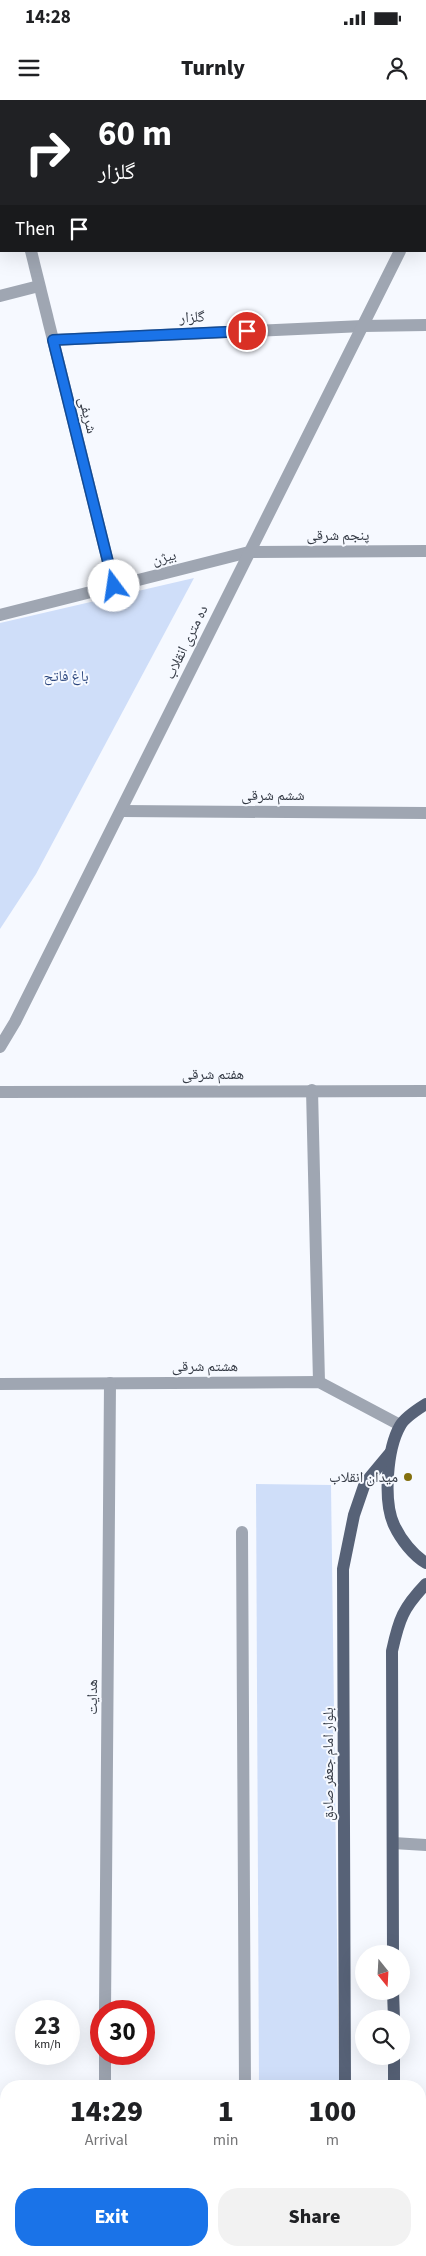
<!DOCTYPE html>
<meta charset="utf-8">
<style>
body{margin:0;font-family:"Source Sans 3","Noto Naskh Arabic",sans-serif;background:#f2f2f2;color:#202124;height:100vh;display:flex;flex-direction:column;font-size:19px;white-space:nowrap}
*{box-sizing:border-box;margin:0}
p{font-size:16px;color:#757577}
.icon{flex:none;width:28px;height:28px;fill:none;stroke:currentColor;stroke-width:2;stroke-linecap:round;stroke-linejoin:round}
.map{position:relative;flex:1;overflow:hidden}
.sheet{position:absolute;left:0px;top:1980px;width:426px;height:176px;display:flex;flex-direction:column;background:#fff;border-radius:20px 20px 0 0;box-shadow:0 5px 20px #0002}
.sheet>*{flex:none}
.banner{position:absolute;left:0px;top:0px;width:426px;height:152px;box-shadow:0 5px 20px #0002;background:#202124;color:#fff;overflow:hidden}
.needle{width:32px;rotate:162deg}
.tools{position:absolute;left:355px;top:1845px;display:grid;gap:10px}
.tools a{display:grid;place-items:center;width:55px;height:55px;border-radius:50%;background:#fff;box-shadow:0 5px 20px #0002;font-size:25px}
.speed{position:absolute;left:15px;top:1900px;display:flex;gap:10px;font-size:25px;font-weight:700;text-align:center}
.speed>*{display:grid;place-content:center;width:65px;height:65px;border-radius:50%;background:#fff;box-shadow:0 5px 20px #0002;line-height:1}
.speed small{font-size:12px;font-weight:400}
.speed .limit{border:8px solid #d22;background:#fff;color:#111}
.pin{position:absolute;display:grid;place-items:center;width:42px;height:42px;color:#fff;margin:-21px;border:2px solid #fff;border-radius:50%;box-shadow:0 1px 5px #0007}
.me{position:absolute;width:55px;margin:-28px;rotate:346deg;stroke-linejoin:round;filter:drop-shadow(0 0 4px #0008)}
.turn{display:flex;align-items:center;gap:18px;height:105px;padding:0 15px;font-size:22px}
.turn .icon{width:65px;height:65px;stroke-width:2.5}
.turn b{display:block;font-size:35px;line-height:42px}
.then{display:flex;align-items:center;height:48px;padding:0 15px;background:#0003;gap:10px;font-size:19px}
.eta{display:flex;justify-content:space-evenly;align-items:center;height:85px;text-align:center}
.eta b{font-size:30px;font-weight:800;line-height:35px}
.action{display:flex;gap:10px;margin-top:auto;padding:10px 15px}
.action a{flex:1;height:58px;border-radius:20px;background:#1a73e8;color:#fff;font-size:20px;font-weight:800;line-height:58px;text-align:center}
.action a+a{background:#f2f2f2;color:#202124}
.status{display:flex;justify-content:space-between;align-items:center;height:35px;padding:0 25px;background:#fff;direction:ltr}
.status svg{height:14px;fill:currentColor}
header{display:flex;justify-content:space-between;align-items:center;height:65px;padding:0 15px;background:#fff;font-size:22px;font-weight:800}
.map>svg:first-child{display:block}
.green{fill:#cfdef9}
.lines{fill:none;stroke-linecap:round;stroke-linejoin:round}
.minor{stroke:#9fa6b2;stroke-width:12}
.major{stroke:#576277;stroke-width:12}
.route-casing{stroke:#114b97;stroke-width:12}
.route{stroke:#1a73e8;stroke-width:9}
.poi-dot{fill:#836f0e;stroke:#f6f9ff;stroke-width:2}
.labels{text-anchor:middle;stroke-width:4;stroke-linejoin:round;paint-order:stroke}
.street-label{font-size:15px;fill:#353b46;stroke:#f6f9ff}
.park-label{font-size:15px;fill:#2a457d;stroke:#f6f9ff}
.poi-label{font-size:15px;fill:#353b46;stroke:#f6f9ff;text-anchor:end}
</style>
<div class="status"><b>14:28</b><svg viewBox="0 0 49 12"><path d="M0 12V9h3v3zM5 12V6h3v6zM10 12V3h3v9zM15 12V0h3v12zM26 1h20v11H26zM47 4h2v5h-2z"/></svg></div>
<header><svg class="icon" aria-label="menu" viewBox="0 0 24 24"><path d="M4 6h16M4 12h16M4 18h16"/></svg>Turnly<svg class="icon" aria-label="person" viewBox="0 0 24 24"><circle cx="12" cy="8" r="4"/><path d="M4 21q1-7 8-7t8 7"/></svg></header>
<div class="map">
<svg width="426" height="2156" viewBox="0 0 426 2156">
<rect width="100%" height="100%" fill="#f6f9ff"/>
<!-- green -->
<g class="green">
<path d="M194,478l-158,296 -36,55v-306z"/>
<path d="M256,1384l75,1 8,601h-80z"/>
</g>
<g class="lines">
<!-- minor -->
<g class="minor">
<path d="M0,27l1,5"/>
<path d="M425,101l1,-2"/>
<path d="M31,151l83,335"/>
<path d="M0,196l39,-10"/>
<path d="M53,240l310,-14 63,-1"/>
<path d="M0,515l249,-63 177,-1"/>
<path d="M121,711l305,2"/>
<path d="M0,947l15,-25 385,-771"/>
<path d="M312,990l7,292"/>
<path d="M0,992l426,-1"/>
<path d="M0,1284l319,-2 81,43"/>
<path d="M242,1432l3,554"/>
<path d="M393,1743l33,2"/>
<path d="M105,1911l5,-628"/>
<path d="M105,1986v-32"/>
<path d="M0,2022h6"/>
<path d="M18,2156v-6"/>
</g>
<!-- major -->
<g class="major">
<path d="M426,1304c-8,5 -22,14 -26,22 -13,23 -17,75 -6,99 7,15 19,30 32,38"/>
<path d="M393,1854l-1,-303c7,-32 11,-43 34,-67"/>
<path d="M393,1891l1,28"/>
<path d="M394,1956v30"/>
<path d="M345,1986l-2,-517 11,-54 11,-32 25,-30"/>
<path d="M346,2150v6"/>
<path d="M395,2150v6"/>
</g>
</g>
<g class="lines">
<!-- route casing -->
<g class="route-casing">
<path id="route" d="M114,486l-61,-246 194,-9"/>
</g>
<!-- route -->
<use href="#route" class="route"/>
</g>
<!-- markers -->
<circle class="poi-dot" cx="408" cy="1377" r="5"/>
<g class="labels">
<!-- street labels -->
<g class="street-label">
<text transform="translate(192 217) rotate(-3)" y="5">گلزار</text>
<text transform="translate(88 315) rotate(76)" y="5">شریفی</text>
<text x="338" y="440">پنجم شرقی</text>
<text transform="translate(164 457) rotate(-14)" y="5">بیژن</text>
<text transform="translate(186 542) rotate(-64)" y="5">ده متری انقلاب</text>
<text x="273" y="700">ششم شرقی</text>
<text x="213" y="979">هفتم شرقی</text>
<text x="205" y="1271">هشتم شرقی</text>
<text transform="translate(92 1597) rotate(-90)" y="5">هدایت</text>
<text transform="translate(328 1664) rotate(-90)" y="5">بلوار امام جعفر صادق</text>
</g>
<!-- park labels -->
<g class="park-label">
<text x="66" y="581">باغ فاتح</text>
</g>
<!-- poi labels -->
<g class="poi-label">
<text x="398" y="1382">میدان انقلاب</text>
</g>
</g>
</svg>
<div class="tools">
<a><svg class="needle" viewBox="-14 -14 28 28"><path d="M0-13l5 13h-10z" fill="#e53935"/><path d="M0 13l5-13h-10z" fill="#757577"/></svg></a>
<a><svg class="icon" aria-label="search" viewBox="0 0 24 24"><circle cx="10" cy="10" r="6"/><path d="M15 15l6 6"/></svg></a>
</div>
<div class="speed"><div>23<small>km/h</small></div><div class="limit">30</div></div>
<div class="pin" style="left:247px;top:231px;background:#d93025"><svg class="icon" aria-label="arrive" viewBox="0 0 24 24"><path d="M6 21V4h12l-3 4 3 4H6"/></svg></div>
<svg class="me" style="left:114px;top:486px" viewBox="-20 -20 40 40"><circle r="19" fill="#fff"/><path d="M0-13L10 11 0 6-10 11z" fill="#1a73e8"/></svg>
<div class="banner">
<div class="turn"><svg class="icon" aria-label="right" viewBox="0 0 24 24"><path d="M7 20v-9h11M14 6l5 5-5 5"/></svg><div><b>60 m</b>گلزار</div></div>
<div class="then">Then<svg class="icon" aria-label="arrive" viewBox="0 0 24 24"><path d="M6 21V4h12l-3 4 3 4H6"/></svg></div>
</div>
<section class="sheet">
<div class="eta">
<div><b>14:29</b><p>Arrival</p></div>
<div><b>1</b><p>min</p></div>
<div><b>100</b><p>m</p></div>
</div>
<div class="action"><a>Exit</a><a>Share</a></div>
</section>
</div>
